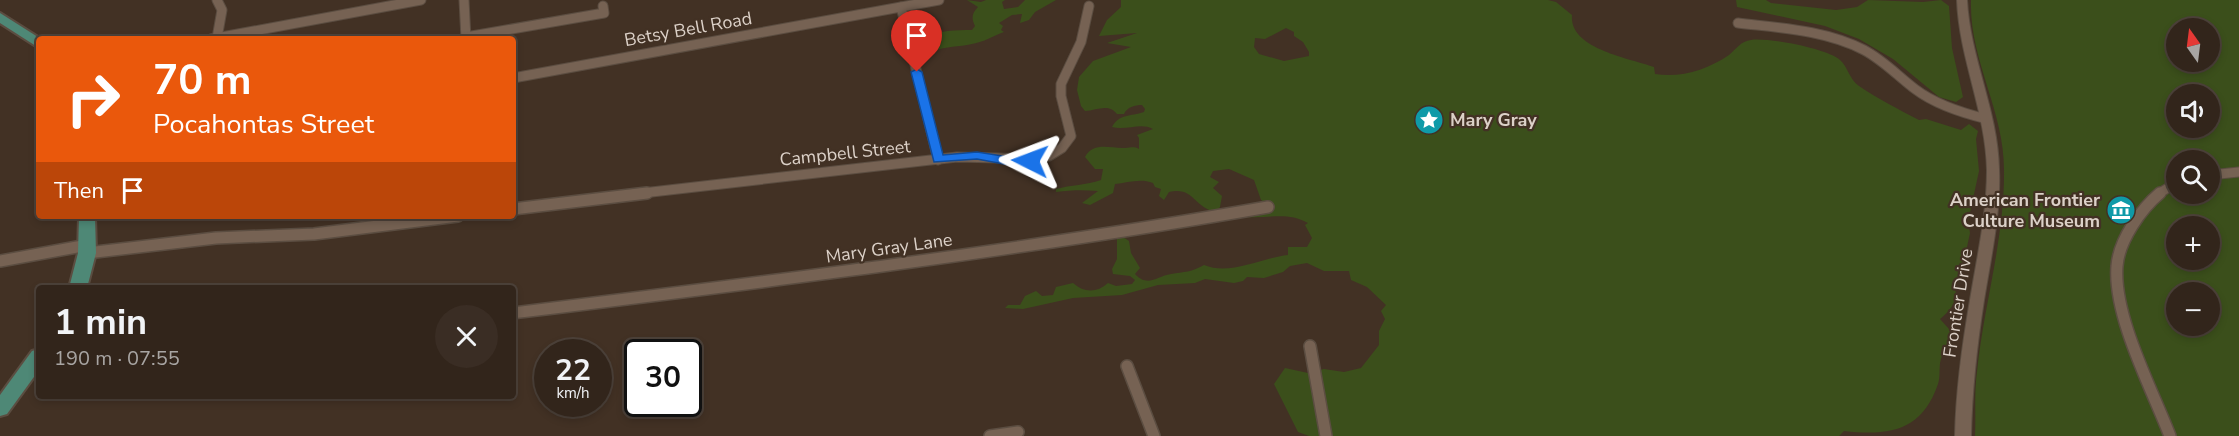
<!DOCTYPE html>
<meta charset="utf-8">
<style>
body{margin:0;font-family:"Nunito Sans",sans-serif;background:#3a2d24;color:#f1f3f6;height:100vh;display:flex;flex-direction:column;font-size:22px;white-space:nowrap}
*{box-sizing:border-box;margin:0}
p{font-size:20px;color:#a8a5a3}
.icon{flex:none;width:33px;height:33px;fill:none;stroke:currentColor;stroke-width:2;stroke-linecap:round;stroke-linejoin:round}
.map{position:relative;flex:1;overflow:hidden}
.details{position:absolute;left:36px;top:285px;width:480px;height:114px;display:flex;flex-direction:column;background:#32251b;border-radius:6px;box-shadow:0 3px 9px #0003,0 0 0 2px #4d423a}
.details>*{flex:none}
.hud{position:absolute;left:36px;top:36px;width:480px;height:183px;border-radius:6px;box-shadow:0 3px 9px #0003,0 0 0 2px #4d423a;background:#ea580c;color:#fff;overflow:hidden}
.needle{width:39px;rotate:346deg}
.buttons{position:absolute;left:2166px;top:18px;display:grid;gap:12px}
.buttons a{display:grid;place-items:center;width:54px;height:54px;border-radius:50%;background:#32251b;box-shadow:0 3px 9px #0003,0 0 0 2px #4d423a;font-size:30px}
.speed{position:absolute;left:534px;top:339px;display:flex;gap:12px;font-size:30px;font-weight:700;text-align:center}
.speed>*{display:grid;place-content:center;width:78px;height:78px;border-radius:50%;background:#32251b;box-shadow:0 3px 9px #0003,0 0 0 2px #4d423a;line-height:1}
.speed small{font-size:15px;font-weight:400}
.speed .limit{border:3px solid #111;border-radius:9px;background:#fff;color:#111}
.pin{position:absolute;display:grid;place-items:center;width:51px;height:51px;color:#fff;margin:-62px -26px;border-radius:50% 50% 50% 0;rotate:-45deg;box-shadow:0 0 6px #0007}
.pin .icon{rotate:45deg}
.me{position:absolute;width:66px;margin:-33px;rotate:273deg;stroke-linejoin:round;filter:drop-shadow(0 0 4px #0008)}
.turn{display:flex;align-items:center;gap:21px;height:126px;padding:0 18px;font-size:27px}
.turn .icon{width:78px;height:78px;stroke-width:2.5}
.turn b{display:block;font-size:42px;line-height:51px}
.then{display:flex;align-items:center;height:57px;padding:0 18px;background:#0003;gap:12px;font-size:22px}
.round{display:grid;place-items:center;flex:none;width:63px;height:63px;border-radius:32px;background:#3a2d24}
.head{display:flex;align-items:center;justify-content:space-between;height:102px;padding:0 18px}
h1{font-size:36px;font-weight:700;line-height:45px}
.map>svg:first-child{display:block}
.green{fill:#3b4f1b;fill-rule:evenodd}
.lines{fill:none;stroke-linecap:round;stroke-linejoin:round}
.minor-far1-casing{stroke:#5b4d41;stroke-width:11}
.minor-casing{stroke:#5b4d41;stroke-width:14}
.tertiary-casing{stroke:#5b4d41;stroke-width:2}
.primary-casing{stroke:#5b4d41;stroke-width:4}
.minor-far1{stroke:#766253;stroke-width:9}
.minor{stroke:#766253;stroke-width:11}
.tertiary{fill:#766253;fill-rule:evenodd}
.primary{fill:#4e8876;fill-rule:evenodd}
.route{fill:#1a73e8;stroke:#114b97;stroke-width:1.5}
.labels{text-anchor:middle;stroke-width:4.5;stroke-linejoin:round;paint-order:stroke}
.street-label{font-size:18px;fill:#dcd1c8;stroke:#423124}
.poi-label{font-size:18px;font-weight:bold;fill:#dcd1c8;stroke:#423124;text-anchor:start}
</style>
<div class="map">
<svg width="2239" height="436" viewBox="0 0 2239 436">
<rect width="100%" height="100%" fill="#423124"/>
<!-- green -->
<g class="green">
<path d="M967,0l14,2 5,-2h19l-3,2 2,7 14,-2 7,-7h31l-21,12 -6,8 -9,3 2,-9 -10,1 -13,8 4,3 -2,4 3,2c-11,4 -20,10 -32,12 -14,3 -25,2 -39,7l-7,-13c12,-8 31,-8 46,-8l3,-4c-4,-8 -3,-13 3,-19z"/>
<path d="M1121,0h427l8,2 16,13c-3,34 58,43 82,52l1,7c26,4 52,-4 74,-19 7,-6 12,-14 22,-15 16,-3 78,9 89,20 8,7 9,19 19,26 19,13 39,23 60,34l7,-1 35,11 8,-6 9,7 -2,8 3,32 -11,51 2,11 -10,47 -5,6c3,15 -4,24 -15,33l9,10 6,13c-4,4 -10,9 -13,14 -4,8 -1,20 -4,28 -16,47 -48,52 -94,47l-5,5h-530l-11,-4 -24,-48 11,-16 23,5 16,-4 20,3 17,-4 18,-23v-14l6,-12 -4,-8 5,-6 -19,-18 -16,-7 -2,-9h-25l-17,-8 -17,3 -7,6 -19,6 -17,-1 -4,4 -9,2 -29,-4 -10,4 -37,2 -36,10 -49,3 -50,11 -18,-1 3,-3h12l5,-9 11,-5 6,5 11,-1 3,-8 17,-4c11,10 24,10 35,0l8,3 16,-2 3,-4 -5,-4 -17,-2 -1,-5 5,-10v-20l6,-2 6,4 2,12 9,15 -5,6c13,14 22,2 36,0 13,-2 21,-2 33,-9 26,11 56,-7 84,-10v-8h19l5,-9 -7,-13 3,-2c-21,-12 -40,-4 -62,-6v-4l24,-6 -9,-7 -7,-20 -25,-11 -16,2 -3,6 9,5 -6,6 9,8 -2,11 -4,5c-23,-5 -22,-26 -47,-20l-5,8 -5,-4 2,-7 -6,-2 -2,-4c-13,-5 -26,0 -38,1l-2,9 -23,12 -8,-2 16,-12c-14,-1 -27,-1 -42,1v-3c15,-4 30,-4 45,-9l2,-11h-8l-10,-12c9,-16 26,-8 40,-9 6,0 8,-2 14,1v-11l-2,-3 16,-6c-12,-7 -27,2 -41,-2 8,-14 18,-10 32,-15l1,-3 -3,-4c-7,0 -15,2 -18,9h-7c-8,-11 -20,-4 -32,-3l-4,-5 -4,-16 2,-13 14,-16 38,-14 -24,-4 30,-10 -38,3 8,-16 14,-13zM1286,28l8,4v4l9,6 6,10v4l-25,5 -25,-7 -5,-7 1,-9 10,1z"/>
<path d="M1736,0h30l5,3 65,7 21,-3 11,-7 55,2 18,-2 8,6 3,42 11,49 -7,5 -17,-5 -46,-38 -34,-20 -34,-13 -88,-19z"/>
<path d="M1971,0h268v436h-264c1,-22 -1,-43 2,-64 7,-69 28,-134 27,-203 0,-59 -35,-110 -33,-169zM2176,28h34v34h-34zM2176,94h34v34h-34zM2176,160h34v34h-34zM2176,226h34v34h-34zM2176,292h34v34h-34z"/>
</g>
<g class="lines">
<!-- minor-far1 casing -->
<g class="minor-far1-casing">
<g id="minor-far1">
<path d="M217,0l5,10 -5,28"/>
<path d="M464,0l2,39"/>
<path d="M901,7l37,153"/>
<path d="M1738,23c42,5 87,7 126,27 19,10 34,26 51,39 21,16 47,24 72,30"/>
<path d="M466,37l138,-24 -1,-7"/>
<path d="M211,39l210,-39"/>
<path d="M513,78l426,-78"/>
<path d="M2210,175l29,-3"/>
<path d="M634,194l323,-37 78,2 14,-3 13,-8 9,-12 -10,-40v-12l20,-42 8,-36"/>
<path d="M2158,194l18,-11"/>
</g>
</g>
<!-- minor casing -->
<g class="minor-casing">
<g id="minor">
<path d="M2160,193c-19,16 -41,47 -43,73 -4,50 35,123 53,170"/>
<path d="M513,209l134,-16"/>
<path d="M87,253l129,-15 98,-4 144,-18"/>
<path d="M0,261l88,-16"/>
<path d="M513,313c252,-31 505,-62 755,-106"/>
<path d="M1310,346l16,90"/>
<path d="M1127,366l27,70"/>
<path d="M990,436l28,-4"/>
</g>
</g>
<!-- tertiary casing -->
<g class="tertiary-casing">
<path id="tertiary" d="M1957,0h10c3,58 31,111 32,169 2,44 -8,88 -15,131 -7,45 -12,90 -13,136h-16c1,-46 7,-90 15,-136 7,-43 17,-86 17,-130 -1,-58 -28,-112 -30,-170z"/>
</g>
<!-- primary casing -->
<g class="primary-casing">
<g id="primary">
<path d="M0,13l41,26 -2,9 -39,-25z"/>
<path d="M79,216h16l1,37 -9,35h-18l9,-35z"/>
<path d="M39,349v21l-32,44 -7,2v-21l32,-44z"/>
</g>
</g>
<!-- minor-far1 -->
<use href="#minor-far1" class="minor-far1"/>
<!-- minor -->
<use href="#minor" class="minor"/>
<!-- tertiary -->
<use href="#tertiary" class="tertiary"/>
<!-- primary -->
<use href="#primary" class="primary"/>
</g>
<!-- route -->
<path class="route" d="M917,69l5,3 21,83 34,-3 32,5 26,1 2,3 -2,2 -26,2 -32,-6 -43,3 -23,-90z"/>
<!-- icons -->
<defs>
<g id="sight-disc" transform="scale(1.5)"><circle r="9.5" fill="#0f9aa8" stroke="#423124"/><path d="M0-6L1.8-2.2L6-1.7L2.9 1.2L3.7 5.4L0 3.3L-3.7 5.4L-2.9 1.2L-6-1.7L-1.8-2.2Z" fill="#fff"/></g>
<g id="museum-disc" transform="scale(1.5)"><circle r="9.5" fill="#0f9aa8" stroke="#423124"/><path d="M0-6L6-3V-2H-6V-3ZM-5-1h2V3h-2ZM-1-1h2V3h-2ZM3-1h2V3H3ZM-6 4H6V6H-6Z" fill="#fff"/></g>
</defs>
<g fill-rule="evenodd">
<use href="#sight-disc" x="1429" y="120"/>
<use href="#museum-disc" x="2121" y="210"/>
</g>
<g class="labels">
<!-- street labels -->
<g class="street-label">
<text transform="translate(688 29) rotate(-10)" y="6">Betsy Bell Road</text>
<text transform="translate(845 153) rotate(-6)" y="6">Campbell Street</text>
<text transform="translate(889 248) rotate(-8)" y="6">Mary Gray Lane</text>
<text transform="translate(1958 303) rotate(-81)" y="6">Frontier Drive</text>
</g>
<!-- poi labels -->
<g class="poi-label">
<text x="1450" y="126">Mary Gray</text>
<text x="2100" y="206" text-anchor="end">American Frontier<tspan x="2100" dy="21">Culture Museum</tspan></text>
</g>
</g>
</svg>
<div class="buttons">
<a><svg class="needle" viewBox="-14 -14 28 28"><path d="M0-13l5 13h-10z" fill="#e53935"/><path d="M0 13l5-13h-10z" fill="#a8a5a3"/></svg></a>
<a><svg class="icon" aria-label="sound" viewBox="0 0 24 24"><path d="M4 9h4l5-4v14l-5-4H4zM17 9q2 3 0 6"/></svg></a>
<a><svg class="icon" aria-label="search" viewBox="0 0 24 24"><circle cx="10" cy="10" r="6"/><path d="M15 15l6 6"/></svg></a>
<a>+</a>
<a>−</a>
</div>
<div class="speed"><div>22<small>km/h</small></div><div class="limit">30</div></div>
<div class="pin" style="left:917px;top:72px;background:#d93025"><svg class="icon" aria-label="arrive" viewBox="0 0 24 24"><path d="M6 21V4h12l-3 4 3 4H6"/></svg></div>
<svg class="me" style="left:1030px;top:161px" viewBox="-20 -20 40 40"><path d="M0-17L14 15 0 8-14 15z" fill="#1a73e8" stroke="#fff" stroke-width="4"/></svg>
<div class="hud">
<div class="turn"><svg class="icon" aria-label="right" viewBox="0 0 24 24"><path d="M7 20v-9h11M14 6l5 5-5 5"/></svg><div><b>70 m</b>Pocahontas Street</div></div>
<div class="then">Then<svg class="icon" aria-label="arrive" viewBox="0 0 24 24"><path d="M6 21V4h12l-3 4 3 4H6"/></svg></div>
</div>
<section class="details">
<div class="head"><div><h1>1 min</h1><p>190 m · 07:55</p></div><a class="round"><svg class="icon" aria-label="close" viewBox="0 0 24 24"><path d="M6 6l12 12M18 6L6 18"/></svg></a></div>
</section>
</div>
